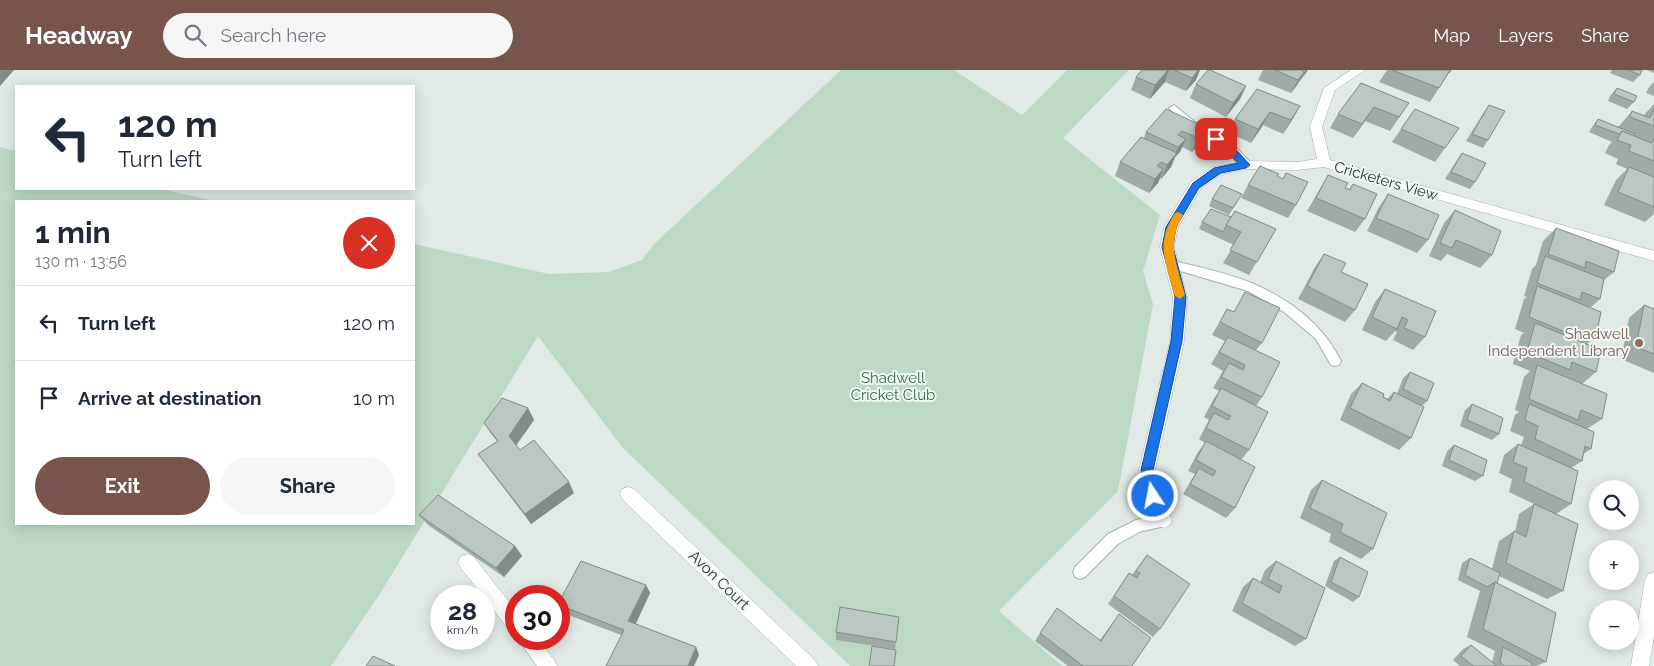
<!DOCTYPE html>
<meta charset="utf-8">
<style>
body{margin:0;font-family:Raleway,sans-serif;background:#f6f6f7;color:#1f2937;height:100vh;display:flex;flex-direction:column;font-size:19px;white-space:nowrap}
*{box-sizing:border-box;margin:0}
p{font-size:16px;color:#747a83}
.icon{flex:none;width:28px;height:28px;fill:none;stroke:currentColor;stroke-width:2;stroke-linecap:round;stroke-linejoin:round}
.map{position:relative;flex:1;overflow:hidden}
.panel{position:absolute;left:15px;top:130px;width:400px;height:325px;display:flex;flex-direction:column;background:#fff;border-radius:0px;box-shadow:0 2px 12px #0003}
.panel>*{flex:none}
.hud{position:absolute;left:15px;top:15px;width:400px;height:105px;border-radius:0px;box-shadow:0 2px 12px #0003;background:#fff;color:#1f2937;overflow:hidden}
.controls{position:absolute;left:1589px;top:410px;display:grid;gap:10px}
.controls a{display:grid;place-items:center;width:50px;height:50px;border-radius:50%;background:#fff;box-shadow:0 2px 12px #0003;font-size:25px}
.speed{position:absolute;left:430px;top:515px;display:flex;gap:10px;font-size:25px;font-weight:700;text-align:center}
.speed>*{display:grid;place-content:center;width:65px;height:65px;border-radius:50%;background:#fff;box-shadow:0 2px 12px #0003;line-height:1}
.speed small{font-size:12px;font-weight:400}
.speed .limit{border:8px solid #d22;background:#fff;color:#111}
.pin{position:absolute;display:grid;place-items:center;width:42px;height:42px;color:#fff;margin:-21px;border-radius:10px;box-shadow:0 2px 8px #0006}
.me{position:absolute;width:55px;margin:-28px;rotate:349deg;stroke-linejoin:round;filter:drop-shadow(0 0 4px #0008)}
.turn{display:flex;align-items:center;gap:18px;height:105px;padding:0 20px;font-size:22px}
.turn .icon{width:65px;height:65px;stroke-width:2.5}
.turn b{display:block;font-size:35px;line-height:42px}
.round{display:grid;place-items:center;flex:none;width:52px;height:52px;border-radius:26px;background:#f6f6f7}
.head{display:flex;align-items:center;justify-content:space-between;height:85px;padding:0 20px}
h1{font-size:30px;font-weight:700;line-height:38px}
.cta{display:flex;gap:10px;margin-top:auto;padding:10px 20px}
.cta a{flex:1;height:58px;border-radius:30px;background:#77554d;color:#fff;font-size:20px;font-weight:700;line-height:58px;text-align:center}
.cta a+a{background:#f6f6f7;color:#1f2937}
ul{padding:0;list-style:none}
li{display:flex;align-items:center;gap:15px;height:75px;padding:0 20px;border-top:1px solid #e0e1e3}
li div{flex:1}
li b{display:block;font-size:19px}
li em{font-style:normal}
header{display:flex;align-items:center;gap:30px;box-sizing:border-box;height:70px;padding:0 25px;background:#77554d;color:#fff}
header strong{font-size:24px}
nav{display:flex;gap:28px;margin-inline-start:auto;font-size:18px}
.search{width:350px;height:45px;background:#f6f6f7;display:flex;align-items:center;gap:12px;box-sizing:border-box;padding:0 18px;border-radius:28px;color:#747a83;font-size:19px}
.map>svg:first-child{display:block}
.green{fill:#bcd9c5}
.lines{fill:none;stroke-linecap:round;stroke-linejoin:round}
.lane-casing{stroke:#a4b1ad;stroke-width:2}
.street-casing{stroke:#a4b1ad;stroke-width:1}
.secondary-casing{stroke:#a1b4ae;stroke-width:1}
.lane{fill:#fff;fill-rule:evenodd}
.street{fill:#fff;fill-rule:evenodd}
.secondary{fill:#fff;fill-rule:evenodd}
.wall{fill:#a0aba7}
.shaded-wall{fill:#828b88}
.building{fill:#bac7c2;stroke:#828b88}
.route{fill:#1a73e8;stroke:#114b97}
.slow{fill:#f59e0b}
.education-dot{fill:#8d6e63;stroke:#f1f7f4;stroke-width:2}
.labels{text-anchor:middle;stroke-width:4;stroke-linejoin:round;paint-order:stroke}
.street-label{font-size:15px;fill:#233934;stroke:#f1f7f4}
.education-label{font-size:15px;fill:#785e54;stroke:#f1f7f4;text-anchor:end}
.park-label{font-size:15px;fill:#326b4b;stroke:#f1f7f4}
</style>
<header>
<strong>Headway</strong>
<div class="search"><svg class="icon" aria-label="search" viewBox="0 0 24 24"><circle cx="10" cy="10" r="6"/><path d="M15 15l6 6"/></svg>Search here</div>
<nav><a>Map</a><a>Layers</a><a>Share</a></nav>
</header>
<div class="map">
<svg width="1654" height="596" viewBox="0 0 1654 596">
<rect width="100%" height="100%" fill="#e1eae6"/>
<!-- green -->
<path class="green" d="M841,0h113l68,45 45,-45h62l-66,68 97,77 -17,56 10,33 -35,187 -119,120 63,55h-212l-228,-219 -84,-111 -157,256 -50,74h-331v-519l16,4v38h145l54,12h-199v323h398v-280l135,30 60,-2 33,-12 12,-16z"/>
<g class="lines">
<!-- lane casing -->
<g class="lane-casing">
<g id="lane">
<path d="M1174,35l21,17 37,21 18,19 1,3 -1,3h-8l-18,-19 -37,-23 -18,-18z"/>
<path d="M1171,190c26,7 62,14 85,25 36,16 68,41 85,76l-2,4 -4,1 -4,-1 -15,-26 -32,-27 -36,-21 -81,-24 -2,-3z"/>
<path d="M1164,444l5,1 2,5 -2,5 -30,7 -21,12 -33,33 -5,2 -5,-2 -2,-5 2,-5 33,-33 28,-14z"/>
</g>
</g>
<!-- street casing -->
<g class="street-casing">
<g id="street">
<path d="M1351,0h14l-30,20 -13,37 8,33 324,91v10l-330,-94 -27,3 -51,-1 -24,5 -21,14 -23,39 -4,20 13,50 -3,44 -29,129 6,26 11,24 -2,5 -6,3 -6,-3 -13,-29 -6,-26 31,-129 3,-44 -13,-50 4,-20 27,-45 22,-15 33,-6 51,1 20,-3 -7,-32 14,-39z"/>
<path d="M628,417l6,2 181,171 3,6h-22l-174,-167 -2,-5 2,-5z"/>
<path d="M467,484l6,2 43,55v23l-6,-3 -49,-63 -3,-6 3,-6z"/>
<path d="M518,569h20l16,21 3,6h-20z"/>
</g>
</g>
<!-- secondary casing -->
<g class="secondary-casing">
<path id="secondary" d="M1654,502v63l-5,31h-18l14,-86 3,-6z"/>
</g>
<!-- lane -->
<use href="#lane" class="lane"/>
<!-- street -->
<use href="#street" class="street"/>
<!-- secondary -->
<use href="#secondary" class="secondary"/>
</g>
<!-- wall -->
<g class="wall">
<path d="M1142,0h58l-4,10 -10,11 -21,-9 -15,17 -19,-9 5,-13z"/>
<path d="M1263,0h45l-17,23 -33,-13z"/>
<path d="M1387,0h65l-2,3h-1l-10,15 -9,14 -51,-20z"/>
<path d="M1612,0h30l-2,5 -7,7 -23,-9z"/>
<path d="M1648,0h6v3l-7,-3z"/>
<path d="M1654,12v14l-8,-3 3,-6z"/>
<path d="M1361,13l48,20 -19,28 -25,-10 -12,17 -23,-10 8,-14z"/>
<path d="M1196,14l50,2 -6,13 -14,18 -36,-19z"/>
<path d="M1617,18l17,14 -7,7 -19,-8 2,-5z"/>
<path d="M1257,19l43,17 -8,14 -9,14 -20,-9 -12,18 -22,-10 6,-14z"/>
<path d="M1654,34v110l-9,8 -41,-17 12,-25 11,-11 -11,-5 2,-5 -13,-6 4,-8 3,-3 -23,-10 3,-5 6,-8 20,8 2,-2 12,-14 12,4z"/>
<path d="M1489,35l-1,35 -5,8 -17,-7 18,-29z"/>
<path d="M1415,39l30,39 -10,14 -43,-20z"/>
<path d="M1207,58l-6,14 -9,10 -10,-5 -2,5 -5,5 -4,10 -10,12 -1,-1 -2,5 -9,10 -34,-17 5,-14 24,-24 2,-6z"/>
<path d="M1462,83l13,29 -5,7 -25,-10 12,-19z"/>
<path d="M1328,105l17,13 4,1 4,-5 12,35 -10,13 -48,-21z"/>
<path d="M1277,106l19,29 -8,13 -47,-20 7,-13z"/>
<path d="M1388,124l40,46 -11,13 -50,-22 12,-24z"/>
<path d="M1212,129l26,2 -9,14 -20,-9z"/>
<path d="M1455,140l37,45 -12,13 -33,-14 -6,7 -12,-5 15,-33z"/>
<path d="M1231,147l45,12 -27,46 -26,-12 11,-18 -35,-16 3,-7z"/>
<path d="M1556,158l58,44 -10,8 -4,19 -9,8 5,29 -9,8 9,28 -14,12 20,35 -15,10 4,20 -8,5 -1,7 -11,7v36l-15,10 7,77 -16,8 -48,-23 -2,7 49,79 -10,4h-76l-7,-6 10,-11 8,-4 21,17 3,-11 -28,-14 13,-46 -22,-11 4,-17 8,-5 22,11 7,-28 15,-10 1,1 4,-18 15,-10 -25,-12 3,-13 -13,-6 5,-18 14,-11 3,1 3,-8 -14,-6 5,-16 4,-3 -4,-2 9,-33 6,-6 -17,-7 8,-29 3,-2 -9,-4 9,-30 3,-2 -3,-1 8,-27 4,-4 7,-24z"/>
<path d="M1324,184l17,18 14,38 -10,12 -47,-23 17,-32z"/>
<path d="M1385,219l40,48 -12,13 -20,-10 4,-8 -2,-1 -9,10 -24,-11 13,-28z"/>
<path d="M1245,222l17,51 -6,7 6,47 -6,9 -7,44 -8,10 -6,48 -9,10 -43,-24 12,-20 -7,-3 10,-19 7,-9 -6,-4 10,-19 -5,-3 9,-17 6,-9 -6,-3 10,-17 -12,-7 14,-23 -13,-6 15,-26 7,3z"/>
<path d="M1644,235l10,4v64l-33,-14 8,-41z"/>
<path d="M1410,302l17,29 -5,5 -11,32 -12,12 -59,-30 11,-26 11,-11 25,16 7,-7 3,2 6,-16z"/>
<path d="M1472,334l27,30 -7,6 -32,-14 5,-16z"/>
<path d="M528,338l6,12 -18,25 4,5 54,43 -43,31 -45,-59 -8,-11 19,-13 -6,-7 -7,-11z"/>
<path d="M1454,375l29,31 -8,5 -33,-15 5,-15z"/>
<path d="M1322,410l51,69 -12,10 -32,-17 2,-8 -31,-16 11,-28z"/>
<path d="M419,445l96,31 7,10 -18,21 -76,-52z"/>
<path d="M1147,485l13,74 -7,8 -45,-33 21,-31 3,2z"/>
<path d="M1340,487l19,40 -6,5 -28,-16 9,-25z"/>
<path d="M1276,491l30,78 -11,7 -63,-35 11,-24 10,-9 7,5 5,-13z"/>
<path d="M646,515l4,8 -15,31 61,23 3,8 -78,-20 -58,-22 -4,-6v-5z"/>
<path d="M1119,544l13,52h-64l-33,-25 5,-8 60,7z"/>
<path d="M836,562l60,10 -1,7 -59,-9z"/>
</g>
<!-- shaded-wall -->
<g class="shaded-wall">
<path d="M0,0h14l-14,16z"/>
<path d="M1168,0h1l-4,12 -15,17 5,-14z"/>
<path d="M1198,0h2l-4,10 -10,11 6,-13z"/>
<path d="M1306,0h2l-9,12z"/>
<path d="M1304,2l-7,13 -6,8 7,-13z"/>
<path d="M1246,16l-6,13 -14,18 7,-14z"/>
<path d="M1300,36l-8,14 -9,14 8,-14z"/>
<path d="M1374,37l-9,14 -12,17 9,-14z"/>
<path d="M1270,42l-7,13 -12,18 7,-14z"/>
<path d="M1207,58l-6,14 -9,10 6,-14z"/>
<path d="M1186,69l-6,13 -5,5 -4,10 -10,12 6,-14 7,-8 4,-10z"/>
<path d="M1163,99l-5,14 -9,10 6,-14z"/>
<path d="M528,338l6,12 -19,27 -6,-11z"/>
<path d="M569,412l5,11 -43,31 -6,-10z"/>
<path d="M515,476l7,10 -18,21 -8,-9z"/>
<path d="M646,515l4,8 -17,37 -5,-9z"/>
<path d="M696,577l3,8 -5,11h-6z"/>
</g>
<!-- building -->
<g class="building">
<path d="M1142,0h26l-13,15 -19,-8z"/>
<path d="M1174,0h24l-6,8z"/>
<path d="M1208,0h2l36,16 -13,17 -37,-19z"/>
<path d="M1275,0h26l3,2 -6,8z"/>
<path d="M1392,0h58l-11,18z"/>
<path d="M1628,0h14l-2,5z"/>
<path d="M1361,13l48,20 -10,14 -25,-10 -12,17 -24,-10z"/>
<path d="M1617,18l20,8 -3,6 -20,-8z"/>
<path d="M1257,19l43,17 -9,14 -21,-8 -12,17 -23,-10z"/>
<path d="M1489,35l16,6 -17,29 -16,-6z"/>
<path d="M1654,38v18l-24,-9 2,-6 18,7z"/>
<path d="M1166,39l41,19 -9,10 -16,-7 -4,4 8,4 -8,8 -32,-15z"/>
<path d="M1415,39l44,19 -14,20 -44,-19z"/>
<path d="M1598,49l37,15 -1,2 -12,-5 -3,3 -24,-9z"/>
<path d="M1622,61l29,12 3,-5v23l-25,-10 2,-6 -14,-5z"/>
<path d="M1141,67l36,16 -10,12 -6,-3 -4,4 6,3 -8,10 -35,-17z"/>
<path d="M1462,83l24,10 -11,19 -24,-10z"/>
<path d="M1260,96l19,8 -2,2 6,3 3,-6 22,9 -12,23 -48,-20z"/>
<path d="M1629,97l25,10v30l-36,-15z"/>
<path d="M1328,105l20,8 -3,5 5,2 3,-6 24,10 -12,25 -49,-21z"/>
<path d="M1221,115l21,9 -9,14 -21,-9z"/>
<path d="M1388,124l51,21 -11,25 -52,-22z"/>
<path d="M1211,139l20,8 -8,15 -21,-10z"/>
<path d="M1455,140l46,21 -9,24 -36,-15 -4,8 -12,-5z"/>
<path d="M1235,141l41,18 -19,33 -27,-12 11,-18 -15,-7z"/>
<path d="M1556,158l63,23 -5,21 -28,-11 -1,7 -37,-14z"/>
<path d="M1324,184l22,9 -5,9 27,12 -13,26 -48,-24z"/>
<path d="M1545,186l59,23 -4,20 -18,-7 -2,8 -43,-17z"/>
<path d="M1537,216l64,26 -5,24 -26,-10 -2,7 -39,-16z"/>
<path d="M1385,219l51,22 -11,26 -21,-9 4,-8 -6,-3 -5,12 -25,-12z"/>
<path d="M1245,222l35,16 -18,35 -42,-21 7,-13 7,3z"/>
<path d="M1644,235l10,4v45l-18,-7z"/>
<path d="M1535,253l66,27 -5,22 -24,-10 -2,8 -43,-18z"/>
<path d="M1228,267l52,25 -18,35 -41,-20 8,-14 14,7 2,-5 -26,-13z"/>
<path d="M1537,295l70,29 -5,25 -21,-9 -3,10 -49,-21z"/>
<path d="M1410,302l24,11 -7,18 -24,-12z"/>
<path d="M1362,313l22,11 -1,3 7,4 4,-9 30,15 -13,31 -61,-30z"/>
<path d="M1221,318l47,24 -19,38 -43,-22 8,-15 14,7 3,-4 -19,-10z"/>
<path d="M502,328l26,10 -19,28 11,14 14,-10 35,42 -44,32 -47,-60 20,-13 -14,-18z"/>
<path d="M1472,334l31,14 -4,16 -32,-14z"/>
<path d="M1529,334l65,28 -3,17 -6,-3 -3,15 -47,-22 3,-13 -13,-6z"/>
<path d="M1206,371l49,26 -20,41 -45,-24 9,-16 14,8 3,-5 -20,-11z"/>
<path d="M1518,374l60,27 -7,33 -47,-22 3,-14 -14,-6z"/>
<path d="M1454,375l33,15 -4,16 -34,-16z"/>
<path d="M1322,410l65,33 -14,36 -33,-17 3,-8 -33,-16z"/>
<path d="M438,425l77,51 -19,22 -77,-53z"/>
<path d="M1534,434l44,20 -15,67 -57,-28 8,-32 12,6z"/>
<path d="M1147,485l43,29 -30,45 -46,-33 15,-23 8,5 3,-5 -4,-2z"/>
<path d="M1340,487l28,15 -9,25 -28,-15z"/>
<path d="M1470,488l30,15 -3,10 -2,-1 -8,5 -22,-12z"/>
<path d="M581,491l65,24 -18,36 68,26 -8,19h-82l18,-36 -65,-25v-3z"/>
<path d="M1276,491l49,27 -19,51 -64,-36 11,-25 26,15 3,-7 -14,-7z"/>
<path d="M1495,512l61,31 -10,49 -63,-33z"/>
<path d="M840,537l59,10 -3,25 -60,-10z"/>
<path d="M1057,538l44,33 18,-27 32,24 -19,28h-49l-43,-33z"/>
<path d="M1471,575l26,21h-24l-12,-10z"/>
<path d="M872,576l24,4 -2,16h-25z"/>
<path d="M1503,577l29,16v3h-28l-4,-4z"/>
<path d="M373,586l22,10h-29z"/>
</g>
<!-- route -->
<path class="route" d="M1216,66l15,8 19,21 -4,3 -25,5 -22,15 -23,39 -3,20 13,50 -4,44 -29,129 6,26 -2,4 -4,2 -5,-2 -2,-4 -5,-26 30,-129 4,-44 -13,-50 4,-20 27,-44 21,-15 24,-5 -14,-15 -12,-7v-4z"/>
<!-- slow -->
<path class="slow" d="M1178,142l5,3c-17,30 -6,50 2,80l-5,4 -6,-4c-8,-33 -19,-50 1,-82z"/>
<!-- markers -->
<circle class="education-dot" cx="1639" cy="273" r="5"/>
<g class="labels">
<!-- street labels -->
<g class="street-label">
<text transform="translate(1386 111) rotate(16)" y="5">Cricketers View</text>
<text transform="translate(719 510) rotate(44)" y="5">Avon Court</text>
</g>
<!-- education labels -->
<g class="education-label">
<text x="1629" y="269">Shadwell<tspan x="1629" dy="17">Independent Library</tspan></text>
</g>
<!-- park labels -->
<g class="park-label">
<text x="893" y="313">Shadwell<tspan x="893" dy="17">Cricket Club</tspan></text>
</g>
</g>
</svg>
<div class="controls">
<a><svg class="icon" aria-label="search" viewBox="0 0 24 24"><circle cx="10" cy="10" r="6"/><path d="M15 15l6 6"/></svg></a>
<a>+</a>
<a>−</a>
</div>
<div class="speed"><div>28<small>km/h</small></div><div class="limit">30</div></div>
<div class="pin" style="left:1216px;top:69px;background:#d93025"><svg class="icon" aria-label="arrive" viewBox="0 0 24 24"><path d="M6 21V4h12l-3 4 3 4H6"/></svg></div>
<svg class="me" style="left:1153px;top:426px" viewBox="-20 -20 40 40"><circle r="17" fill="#1a73e8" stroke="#fff" stroke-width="3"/><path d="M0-11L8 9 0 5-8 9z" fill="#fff"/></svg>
<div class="hud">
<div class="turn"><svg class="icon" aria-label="left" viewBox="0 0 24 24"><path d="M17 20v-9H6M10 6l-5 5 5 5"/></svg><div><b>120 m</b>Turn left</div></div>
</div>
<section class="panel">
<div class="head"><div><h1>1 min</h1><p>130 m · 13:56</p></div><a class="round" style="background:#d93025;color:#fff"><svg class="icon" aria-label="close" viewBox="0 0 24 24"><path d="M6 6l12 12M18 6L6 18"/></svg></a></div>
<ul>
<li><svg class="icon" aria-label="left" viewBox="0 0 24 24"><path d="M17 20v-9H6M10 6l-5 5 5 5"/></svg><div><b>Turn left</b></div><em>120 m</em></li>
<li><svg class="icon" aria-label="arrive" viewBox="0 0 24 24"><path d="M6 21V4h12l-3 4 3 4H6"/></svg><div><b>Arrive at destination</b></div><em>10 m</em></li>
</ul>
<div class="cta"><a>Exit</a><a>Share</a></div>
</section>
</div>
